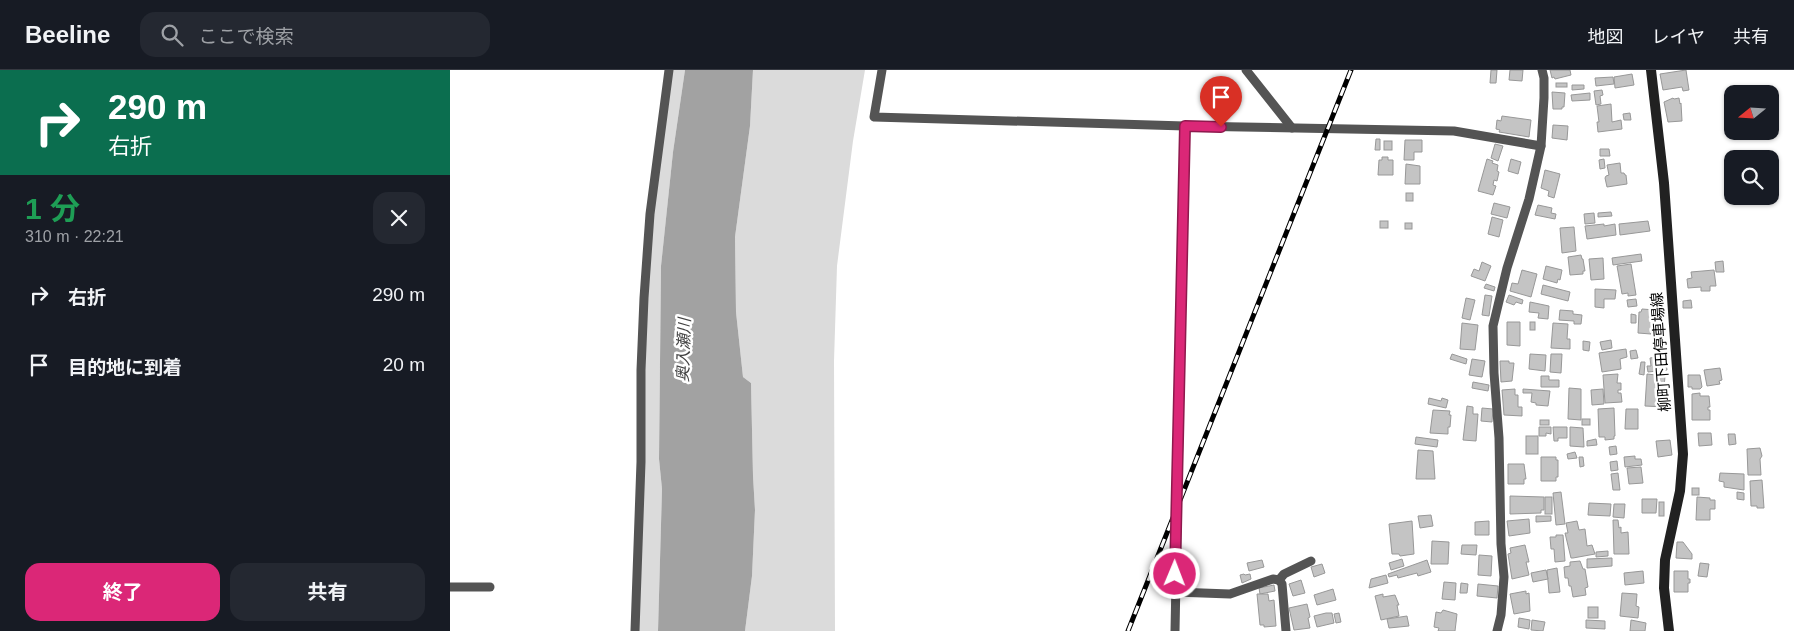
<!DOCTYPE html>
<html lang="ja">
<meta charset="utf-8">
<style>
body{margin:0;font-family:Helvetica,"Noto Sans JP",sans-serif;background:#242831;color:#f1f3f6;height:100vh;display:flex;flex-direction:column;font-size:19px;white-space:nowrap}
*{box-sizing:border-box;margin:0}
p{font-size:16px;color:#9ea1a6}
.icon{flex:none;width:28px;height:28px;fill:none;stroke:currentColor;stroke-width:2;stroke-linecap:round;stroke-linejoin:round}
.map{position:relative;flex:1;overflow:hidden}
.panel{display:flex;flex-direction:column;background:#171b24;width:450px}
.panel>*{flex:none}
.banner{background:#0b6e4f;color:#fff;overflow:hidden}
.needle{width:32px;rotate:252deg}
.fabs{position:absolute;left:1274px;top:15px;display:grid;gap:10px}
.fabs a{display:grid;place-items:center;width:55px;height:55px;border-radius:10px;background:#171b24;box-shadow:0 1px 4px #0004;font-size:25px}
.pin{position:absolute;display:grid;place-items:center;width:42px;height:42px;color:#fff;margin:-51px -21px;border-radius:50% 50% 50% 0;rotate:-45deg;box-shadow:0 0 5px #0007}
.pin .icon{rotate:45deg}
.me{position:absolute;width:55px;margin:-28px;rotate:1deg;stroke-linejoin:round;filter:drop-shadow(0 0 4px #0008)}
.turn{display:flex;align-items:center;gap:18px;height:105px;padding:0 25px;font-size:22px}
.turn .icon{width:65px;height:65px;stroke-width:2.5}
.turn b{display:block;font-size:35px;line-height:42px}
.round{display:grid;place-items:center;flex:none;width:52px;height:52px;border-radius:15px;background:#242831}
.head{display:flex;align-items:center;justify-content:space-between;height:85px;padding:0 25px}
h1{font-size:30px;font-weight:700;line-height:38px;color:#1e9e55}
.action{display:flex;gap:10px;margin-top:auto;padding:10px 25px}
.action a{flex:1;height:58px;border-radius:15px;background:#db2777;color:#fff;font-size:20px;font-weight:700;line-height:58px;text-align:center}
.action a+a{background:#242831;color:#f1f3f6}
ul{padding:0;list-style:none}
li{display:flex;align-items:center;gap:15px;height:70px;padding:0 25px}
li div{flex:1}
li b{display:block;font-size:19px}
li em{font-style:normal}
header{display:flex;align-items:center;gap:30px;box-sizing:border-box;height:70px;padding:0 25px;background:#171b24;border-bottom:1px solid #363941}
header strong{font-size:24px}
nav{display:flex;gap:28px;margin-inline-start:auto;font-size:18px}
.search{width:350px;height:45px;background:#242831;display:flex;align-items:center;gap:12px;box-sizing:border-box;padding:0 18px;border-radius:15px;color:#9ea1a6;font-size:19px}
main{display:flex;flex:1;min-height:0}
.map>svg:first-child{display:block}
.green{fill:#dbdbdb}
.water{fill:#a2a2a2}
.building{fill:#c4c4c4;stroke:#989898}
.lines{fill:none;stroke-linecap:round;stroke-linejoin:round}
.street{stroke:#545454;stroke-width:9}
.secondary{stroke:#212121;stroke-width:10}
.rail-casing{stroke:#000;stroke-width:5}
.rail{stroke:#fff;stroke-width:3;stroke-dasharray:9;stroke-linecap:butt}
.route-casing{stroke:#8e194d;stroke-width:12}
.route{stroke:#db2777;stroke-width:9}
.labels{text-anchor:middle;stroke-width:5;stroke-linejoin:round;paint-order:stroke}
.street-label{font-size:15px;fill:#000;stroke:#fff}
.water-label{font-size:16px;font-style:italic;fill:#434343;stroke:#fff}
</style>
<header>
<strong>Beeline</strong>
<div class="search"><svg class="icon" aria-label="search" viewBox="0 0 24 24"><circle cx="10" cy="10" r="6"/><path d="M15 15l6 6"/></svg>ここで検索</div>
<nav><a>地図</a><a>レイヤ</a><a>共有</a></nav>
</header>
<main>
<section class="panel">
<div class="banner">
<div class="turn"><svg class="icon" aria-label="right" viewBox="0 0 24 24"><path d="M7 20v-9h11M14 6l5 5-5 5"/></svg><div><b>290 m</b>右折</div></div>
</div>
<div class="head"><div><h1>1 分</h1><p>310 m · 22:21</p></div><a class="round"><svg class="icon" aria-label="close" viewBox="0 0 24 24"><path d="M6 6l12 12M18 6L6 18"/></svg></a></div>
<ul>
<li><svg class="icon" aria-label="right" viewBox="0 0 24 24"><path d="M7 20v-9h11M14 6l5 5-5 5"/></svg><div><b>右折</b></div><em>290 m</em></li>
<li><svg class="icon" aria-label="arrive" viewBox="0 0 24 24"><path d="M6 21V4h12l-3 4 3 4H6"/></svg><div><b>目的地に到着</b></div><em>20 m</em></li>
</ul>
<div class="action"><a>終了</a><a>共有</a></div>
</section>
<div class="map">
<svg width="1344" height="561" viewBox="0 0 1344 561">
<rect width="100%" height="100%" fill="#fff"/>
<!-- green -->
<g class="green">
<path d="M222,0h13l-12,82 -12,114 -2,193 3,30 -4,142h-20l9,-333 6,-84z"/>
<path d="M303,0h112l-12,71 -16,125 -3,95 1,270h-90l7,-55 3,-66 -2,-34 -2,-93 -8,-6 -7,-65 -1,-75 15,-111z"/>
</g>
<!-- water -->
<path class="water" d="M235,0h68l-3,56 -15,111 1,75 7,65 8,6 2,93 2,34 -3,66 -7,55h-87l4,-142 -3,-30 2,-193 12,-114z"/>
<!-- building -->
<g class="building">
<path d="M1041,0h6l-1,13h-6z"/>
<path d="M1060,0h13l-1,11 -13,-1z"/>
<path d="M1100,0h20l1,5 -16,4 -1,-2 -2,1z"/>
<path d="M1236,0l3,20 -6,1 -1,-4 -19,3 -3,-16z"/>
<path d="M1182,4l2,11 -19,3 -1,-11z"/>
<path d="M1163,7l1,7 -18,2 -1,-8z"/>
<rect x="1106" y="13" width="11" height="4"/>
<path d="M1122,15h12v4l-12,1z"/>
<path d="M1152,20l1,5 -3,1 1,8 -5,1 -2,-14z"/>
<path d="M1102,22l13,1 -1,14h-2v2h-9z"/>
<path d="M1140,23v7l-18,1 -1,-6z"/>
<path d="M1223,28l1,1 5,-1 1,6 1,-1 1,18 -14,1 -4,-20z"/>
<path d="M1161,34l1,18 9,-2 1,9 -24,3 -1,-10h2l-2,-16z"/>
<path d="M1180,43l1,7h-7l-1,-6z"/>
<path d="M1052,46l29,4 -2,17 -30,-5 1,-2 -4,-1 1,-9 4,1z"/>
<path d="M1103,55l15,1 -1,14 -15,-2z"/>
<path d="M926,69h4v11h-5z"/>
<path d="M955,70h17v12h-8v8h-10z"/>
<rect x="934" y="71" width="8" height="9"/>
<path d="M1045,74l8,2 -5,15 -7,-3z"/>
<path d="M1150,79h9l1,7h-10z"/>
<path d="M932,87h6v3h5v15h-15l1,-15h3z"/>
<path d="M1037,89l6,2 -1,2 6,2 -1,6 2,1 -2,9 -3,-1 -1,5 3,1 -3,9 -15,-4z"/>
<path d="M1061,89l10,3 -3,12 -10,-3z"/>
<path d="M1154,89l1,9 -5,1 -1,-9z"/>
<path d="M1170,93l1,10h3l1,2h1l1,9 -20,3 -2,-9 1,-2 3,-1 -2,-10z"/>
<path d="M956,94l14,2v18h-15z"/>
<path d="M1095,100l15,4 -6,24 -6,-2 1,-5 -8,-3z"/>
<rect x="956" y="123" width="7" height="8"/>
<path d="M1044,133l16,4 -3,11 -16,-4z"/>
<path d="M1088,135l14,3 -1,5 5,1 -1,5 -20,-4z"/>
<path d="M1161,142l1,4 -14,1v-4z"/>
<path d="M1144,143l1,10 -10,1 -1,-10z"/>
<path d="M1042,147l11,3 -4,17 -11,-3z"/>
<rect x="930" y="151" width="8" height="7"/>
<path d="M1198,151l2,10 -30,4 -1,-11z"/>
<rect x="955" y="153" width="7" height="6"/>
<path d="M1154,154v2l11,-2 1,11 -29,4 -2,-13z"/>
<path d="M1124,157l2,24 -14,2 -2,-25z"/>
<path d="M1191,184l1,7 -29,4 -1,-7z"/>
<path d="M1131,185l1,4h1l2,12h-2v3l-13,1 -2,-18z"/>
<path d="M1153,188l1,21 -13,1 -2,-21z"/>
<path d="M1273,191l1,11h-8l-1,-10z"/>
<path d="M1032,192l9,4 -6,15 -14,-5 3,-7 5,2z"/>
<path d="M1181,194l5,31 -8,1v-3l-6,1 -5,-28z"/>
<path d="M1096,196l16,4 -2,10 -2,-1 -1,4 -14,-4z"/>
<path d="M1072,200l15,4 -6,23 -21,-6 2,-8 6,1z"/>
<path d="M1264,200l2,16h-6v5h-9v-4l-13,1 -1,-9 5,-1 -1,-6z"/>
<path d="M1036,214l9,3 -1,4 -10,-3z"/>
<path d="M1093,215l27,7 -2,9 -27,-7z"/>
<path d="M1145,219l21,1 -1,9h-11v9l-9,-1z"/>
<path d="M1035,225l7,1 -3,20 -7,-1z"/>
<path d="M1059,225l14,5 -1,4 -6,-2 -2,3 -8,-3z"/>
<path d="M1016,228l9,2 -5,20 -8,-2z"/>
<path d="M1186,229l1,7 -9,1 -1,-7z"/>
<path d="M1241,230l1,8h-9v-7z"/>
<path d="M1080,232l19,4 -1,13 -10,-1 1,-5 -10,-1z"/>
<path d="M1192,239l13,1 -2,18h-1l-1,6 -13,-1 1,-21h2z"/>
<path d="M1110,240l13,1v3l9,1 -1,9h-7v-3l-15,-1z"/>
<path d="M1181,244l5,1v8h-5z"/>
<path d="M1057,252h13v24l-13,-1z"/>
<rect x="1080" y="252" width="5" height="8"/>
<path d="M1012,253l16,2 -3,25 -15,-1z"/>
<path d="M1103,253l15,1 -1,15h3v10l-19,-1z"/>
<path d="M1161,270l1,8 -10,2 -2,-8z"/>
<path d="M1133,271l7,1 -1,9 -6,-1z"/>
<path d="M1176,279l1,8 -7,2 1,10 -19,3 -3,-19z"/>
<path d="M1186,280l2,8 -7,1 -1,-8z"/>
<path d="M1002,284l15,5 -1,5 -16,-5z"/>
<path d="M1080,284l16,1 -1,16 -16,-2z"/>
<path d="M1101,284h11l-1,19 -11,-1z"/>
<path d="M1215,286l2,14 -19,2 -1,-6h4l-1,-8z"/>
<path d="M1022,289l13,2 -3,16 -13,-2z"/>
<path d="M1050,291h9v2h5l-2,18 -11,1z"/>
<path d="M1191,292h4l-1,13 -5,-1z"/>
<path d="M1270,298l2,12 -3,1 1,3 -13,2 -3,-16z"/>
<path d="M1168,304l-1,9h4v7h-3v3h3l1,9 -17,1 -2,-28z"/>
<path d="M1197,304l18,2 -1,12h2l-1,19 -20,-1z"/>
<path d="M1238,305h12l2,12 -2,2h-8v-2h-4z"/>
<path d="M1091,306h8v4h10v7h-18z"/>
<path d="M1023,312l16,3 -1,6 -16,-3z"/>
<path d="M1119,318l12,1v31l-13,-1z"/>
<path d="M1065,319v6h3v12h4v9l-18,-1 -2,-25z"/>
<path d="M1073,319l27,2 -2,15 -12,-1v-2l-5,-1 1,-9h-9z"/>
<path d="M1153,319l1,15 -12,1 -1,-15z"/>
<path d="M1250,323v3h9l1,11h-2v3h2v10h-18v-26z"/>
<path d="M979,328l12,3 1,-3 6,2 -2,8 -18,-4z"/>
<path d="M1017,336l6,1v7h5l-2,27 -13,-1z"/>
<path d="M1032,338l11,1 -1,13 -11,-1z"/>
<path d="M1164,338l1,28h-1v3l-9,1v-3h-6l-1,-28z"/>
<path d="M1176,339h12v20h-13z"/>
<path d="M983,340l17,1 -1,4h2l-1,12h-2v7l-18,-1z"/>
<rect x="1132" y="349" width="8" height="6"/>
<rect x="1090" y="350" width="9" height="5"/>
<path d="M1089,357h12v7l-5,-1v3h-7z"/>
<path d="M1103,357h14v11h-9v3h-4z"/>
<path d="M1120,357l13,1 1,19 -14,-1z"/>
<path d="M1248,363h13l1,12 -13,1z"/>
<path d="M1278,364h7l1,10 -7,1z"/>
<rect x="1076" y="366" width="12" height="18"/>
<path d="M966,367l22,3 -1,7 -22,-3z"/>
<path d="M1146,369l1,6 -10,1v-5z"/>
<path d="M1220,370l2,15 -14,2 -2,-16z"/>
<path d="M1166,376l1,8 -7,1 -1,-8z"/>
<path d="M1310,378l2,8 -2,3 1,16h-13l-1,-26z"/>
<path d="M968,380l15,1 2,28h-19z"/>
<path d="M1125,382l2,6 -9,1 -1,-5z"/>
<path d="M1185,386v3h6l1,6 -17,2 -1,-10z"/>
<path d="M1091,387h15v3h2v17h-2v4h-15z"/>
<path d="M1129,387h4l1,9 -4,1z"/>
<path d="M1167,391l1,9 -7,1 -1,-9z"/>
<path d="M1058,394h16l2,15h-2v5h-16z"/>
<path d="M1191,397l2,16 -14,1 -2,-16z"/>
<path d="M1168,403l2,17h-7l-2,-16z"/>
<path d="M1270,403l24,1v16l-20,-3v-5l-5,-1z"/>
<path d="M1312,410l2,28h-7v-2h-6l-1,-25z"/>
<rect x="1242" y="418" width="7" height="7"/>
<path d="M1111,422l4,32 -9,1 -3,-32z"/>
<path d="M1287,422l7,1v7l-7,-1z"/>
<path d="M1060,426l34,1v13h-3v3l-31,1z"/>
<rect x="1095" y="427" width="7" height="17"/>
<path d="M1247,427l13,1v2h5v9h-5v11h-14z"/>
<path d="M1192,429h15l-1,14h-14z"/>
<rect x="1209" y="432" width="5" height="14"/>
<path d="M1139,433l22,1 -1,12 -22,-1z"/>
<path d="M1164,434h11l-1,14 -11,-1z"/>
<path d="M981,445l2,11 -13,2 -2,-12z"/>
<path d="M1086,446h15v5l-15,1z"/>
<path d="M1079,449l1,14 -21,3 -2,-15z"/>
<path d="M1163,450h5l1,8 2,-1v6l7,-1 1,22h-15z"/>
<path d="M962,451l2,33 -14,2 -1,-2h-7l-3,-30z"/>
<path d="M1039,451v14h-14v-13z"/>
<path d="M1127,451l2,9 6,-1 2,17 5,-1 3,9 -22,4h-2l-6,-25h3l-2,-10z"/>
<path d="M1106,465h7l2,26 -10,1 -1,-13h-3l-1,-12h6z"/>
<path d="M982,471l17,1 -1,22h-17z"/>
<path d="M1227,472h6l9,12v5l-16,-1z"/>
<path d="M1012,475h15l-1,10 -15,-1z"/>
<path d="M1075,475l4,17h-3l3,13 -17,4 -4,-25 3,-1 -1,-5z"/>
<path d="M1158,481v5l-12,1v-5z"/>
<path d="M1029,485l13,1 -1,20 -13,-1z"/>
<path d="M1162,488v8l-25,2v-9z"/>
<path d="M952,489l2,7 -13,4 -2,-7z"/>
<path d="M812,490l2,7 -15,4 -2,-8z"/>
<path d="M977,490l4,12 -13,4 -1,-3 -19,5 -1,-3 -8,2 -1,-3z"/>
<path d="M1130,491l3,8h2l3,18 -3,1 1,7 -13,2 -2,-11h-2l-1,-8h-3l-1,-11 6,-1v-4z"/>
<path d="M1250,493l9,1 -2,13 -9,-1z"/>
<path d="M872,494l3,9 -11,4 -3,-10z"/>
<path d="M1107,498l3,24 -11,1 -2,-23z"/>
<path d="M1096,500l2,9 -15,3 -2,-9z"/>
<path d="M1193,501l1,12 -19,2 -1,-12z"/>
<path d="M1224,501h14v8h2v4h-2v9h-14z"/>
<path d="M794,504l1,1 5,-1 1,5 -9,4 -2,-8z"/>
<path d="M936,505l2,8 -19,5 2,-9z"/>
<path d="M851,510l4,13 -12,3 -4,-12z"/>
<path d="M994,512l12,1 -1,17 -13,-1z"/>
<path d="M1011,513l7,1 -1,9h-7z"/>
<path d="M1028,514l20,2 -1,12 -20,-2z"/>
<path d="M824,515l1,6 -15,3 -1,-6z"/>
<path d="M883,519l3,11 -19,5 -3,-10z"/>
<path d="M1076,521v3l3,-1 1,18 -16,3 -4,-20z"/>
<path d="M1172,523l15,1 -1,12 3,1 -1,11 -18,-2z"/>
<path d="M807,524h11l1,7 5,-1 2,26 -12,1v-2h-4z"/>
<path d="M933,524v3l12,-2 4,10h-2l2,11 -18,4 -6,-24z"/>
<path d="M857,534l3,13 -2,1 2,10 -16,2 -5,-22z"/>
<rect x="1138" y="537" width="10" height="11"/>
<path d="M993,540l14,4 -2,17h-17l1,-3 -5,-1 2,-15 5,1z"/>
<path d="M876,543h6l2,10 -17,4 -3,-11z"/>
<path d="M889,543l2,9 -5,1 -2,-9z"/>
<path d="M957,546l2,10 -20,2 -2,-9z"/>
<path d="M1069,548l11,2 -1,9 -11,-2z"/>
<path d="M1082,550l13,2 -2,9 -12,-1z"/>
<path d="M1136,550l19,1v8l-19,-1z"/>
<path d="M1181,550l15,3 -1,8h-15z"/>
</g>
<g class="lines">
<!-- street -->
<g class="street">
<path d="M432,0l-8,47 311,9 269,5 87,15"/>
<path d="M796,0l46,58"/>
<path d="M829,510l3,4 4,47"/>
<path d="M829,510l5,-6 27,-13"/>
<path d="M0,517h40"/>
<path d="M725,522l55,2 43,-15 6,1"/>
<path d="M185,561l6,-169v-92l3,-72 6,-84 19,-144"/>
<path d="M725,561l10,-505"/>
<path d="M1047,561l4,-16 3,-38 -3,-33 -2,-106 -5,-65 -1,-47 14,-58 22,-69 12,-53 3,-48v-20l-2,-8"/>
</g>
<!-- secondary -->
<path class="secondary" d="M1201,0l13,113 19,271 -3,37 -15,69 -1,28 5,43"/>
<!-- rail casing -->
<g class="rail-casing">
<path id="rail" d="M678,561l223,-561"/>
</g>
<!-- rail -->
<use href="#rail" class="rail"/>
</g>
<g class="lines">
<!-- route casing -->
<g class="route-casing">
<path id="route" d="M725,504l10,-448 36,1"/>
</g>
<!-- route -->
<use href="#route" class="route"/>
</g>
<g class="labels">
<!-- street labels -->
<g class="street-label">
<text transform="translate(1211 282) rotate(-94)" y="5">柳町下田停車場線</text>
</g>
<!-- water labels -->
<g class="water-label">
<text transform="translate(233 280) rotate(-88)" y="6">奥入瀬川</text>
</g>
</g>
</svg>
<div class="fabs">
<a><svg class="needle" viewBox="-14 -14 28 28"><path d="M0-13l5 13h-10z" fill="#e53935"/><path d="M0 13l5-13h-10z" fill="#9ea1a6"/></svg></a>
<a><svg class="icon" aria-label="search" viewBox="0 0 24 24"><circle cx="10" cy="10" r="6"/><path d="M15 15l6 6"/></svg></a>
</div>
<div class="pin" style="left:771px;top:57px;background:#d93025"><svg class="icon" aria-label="arrive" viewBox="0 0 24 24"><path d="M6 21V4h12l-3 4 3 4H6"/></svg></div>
<svg class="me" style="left:725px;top:504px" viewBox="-20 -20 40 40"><circle r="17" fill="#db2777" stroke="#fff" stroke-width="3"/><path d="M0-11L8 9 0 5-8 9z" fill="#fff"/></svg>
</div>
</main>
